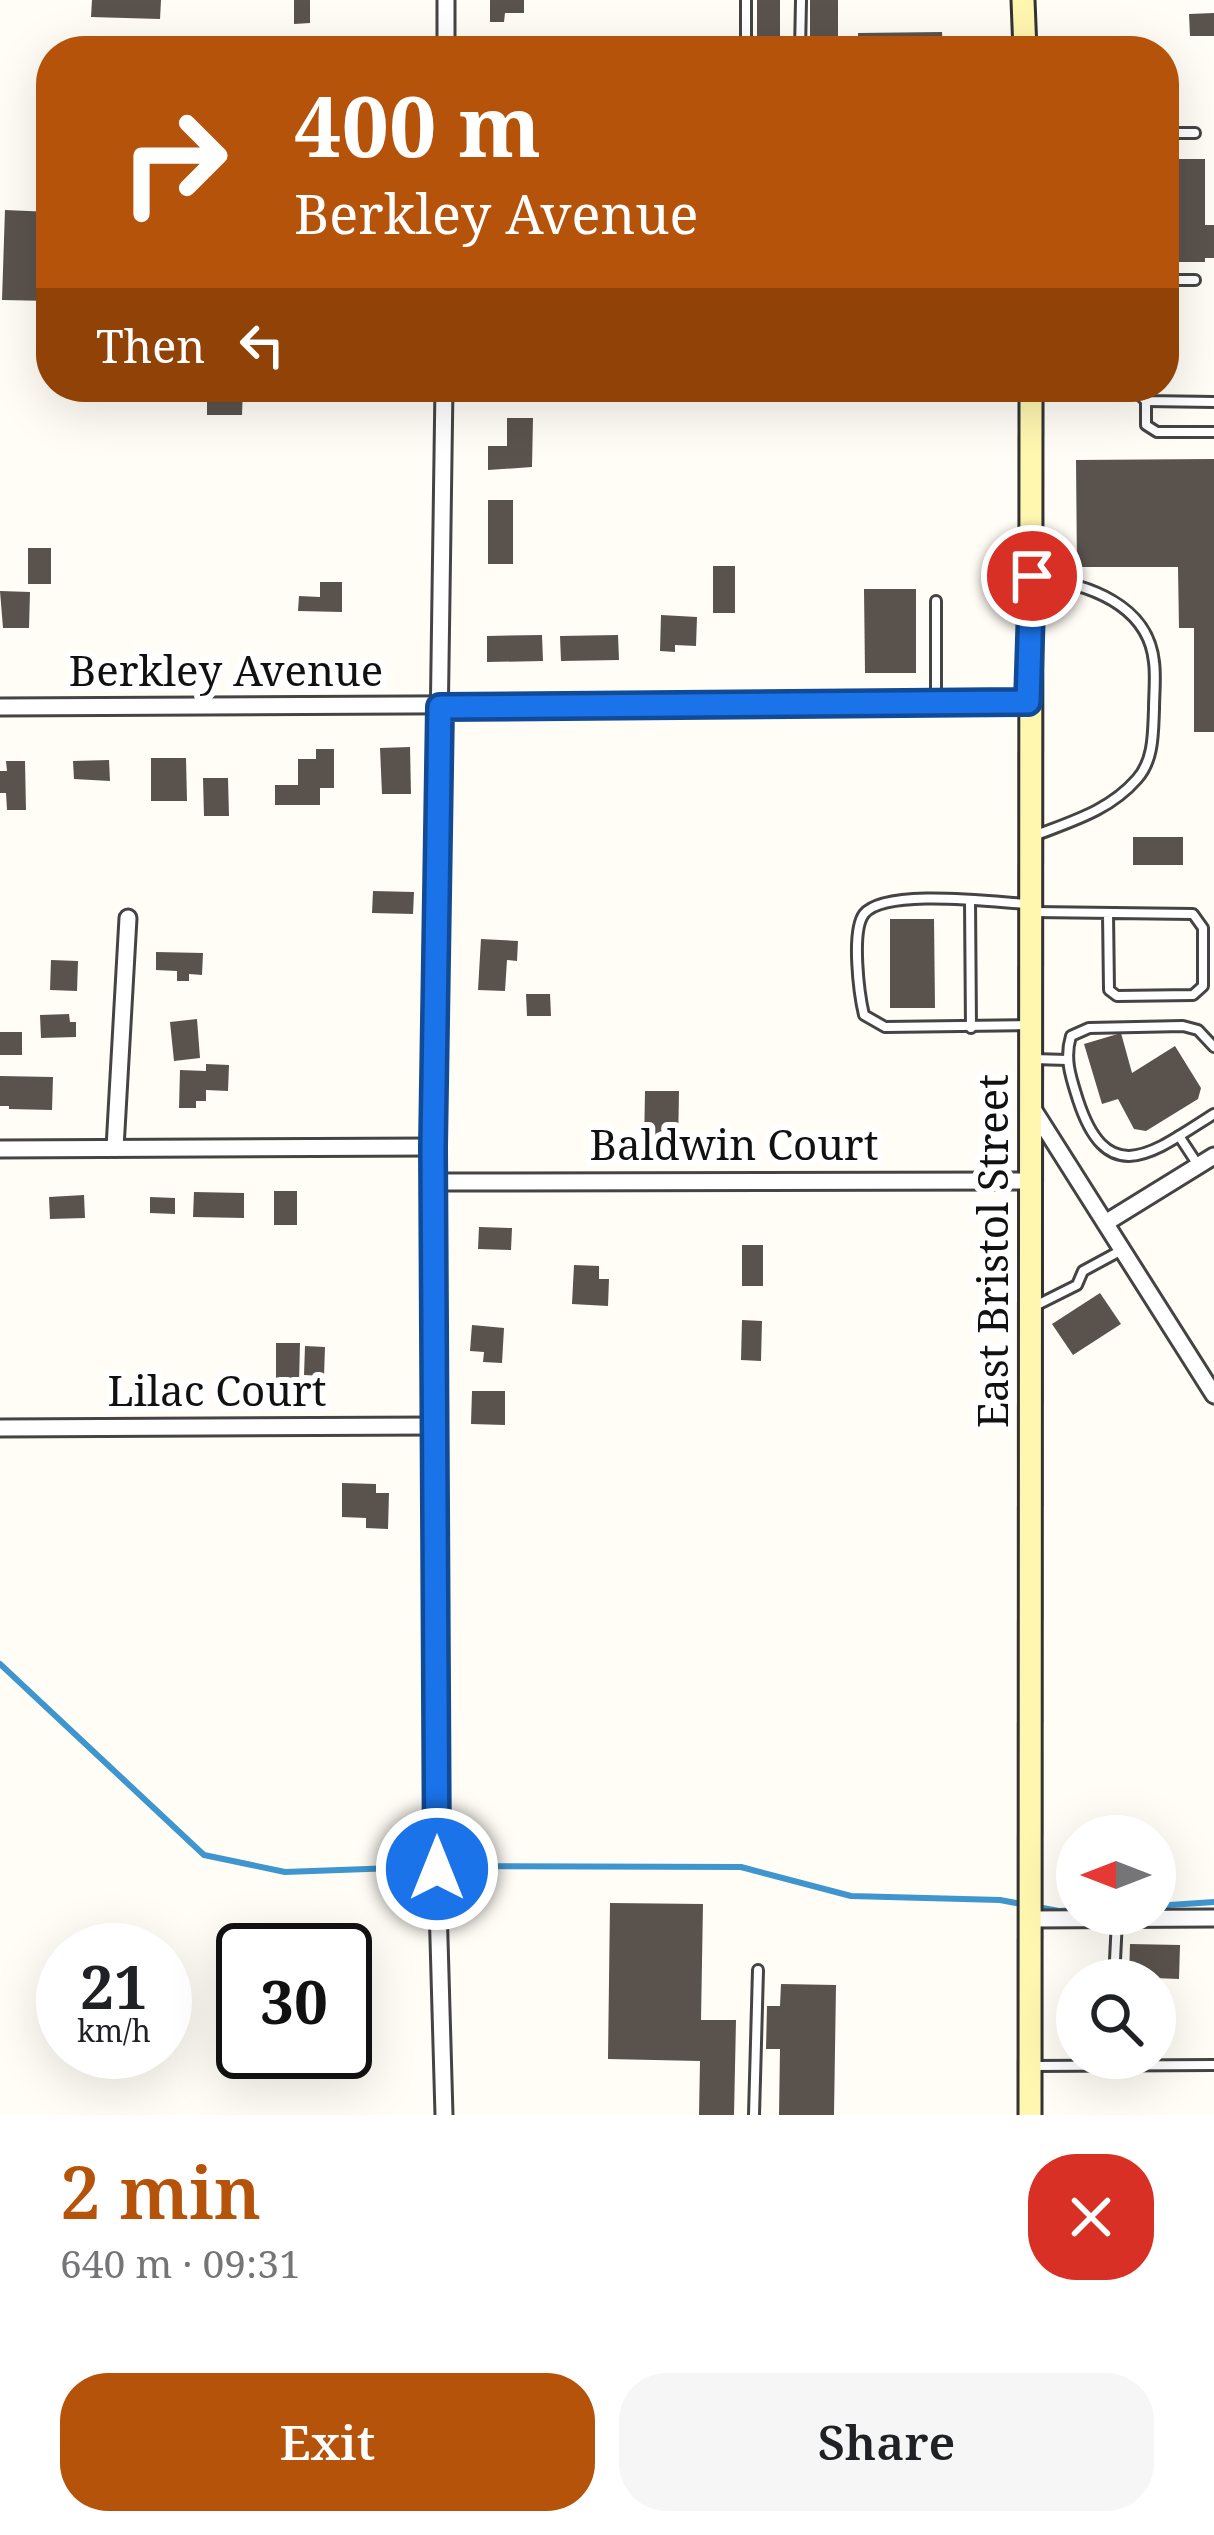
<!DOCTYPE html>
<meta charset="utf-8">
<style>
body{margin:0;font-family:"Noto Serif",serif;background:#f6f6f6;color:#202124;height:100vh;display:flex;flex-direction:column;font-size:45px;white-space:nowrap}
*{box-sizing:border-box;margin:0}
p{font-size:39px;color:#757577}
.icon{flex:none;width:66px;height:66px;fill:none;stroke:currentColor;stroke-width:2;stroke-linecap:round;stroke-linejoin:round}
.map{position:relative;height:2115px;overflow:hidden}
.sheet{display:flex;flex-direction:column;background:#fff;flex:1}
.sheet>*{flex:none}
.guide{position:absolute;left:36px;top:36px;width:1143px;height:366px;border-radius:48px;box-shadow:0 12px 48px #0002;background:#b45309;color:#fff;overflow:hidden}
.needle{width:78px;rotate:270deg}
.fabs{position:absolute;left:1056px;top:1815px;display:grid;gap:24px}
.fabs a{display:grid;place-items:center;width:120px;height:120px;border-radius:50%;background:#fff;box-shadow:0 12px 48px #0002;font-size:60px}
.speed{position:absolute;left:36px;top:1923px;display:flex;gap:24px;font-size:60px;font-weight:700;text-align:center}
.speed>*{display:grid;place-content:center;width:156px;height:156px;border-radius:50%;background:#fff;box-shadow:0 12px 48px #0002;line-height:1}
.speed small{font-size:30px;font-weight:400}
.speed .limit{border:6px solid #111;border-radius:18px;background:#fff;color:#111}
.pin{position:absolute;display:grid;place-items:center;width:102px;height:102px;color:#fff;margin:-51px;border:6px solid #fff;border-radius:50%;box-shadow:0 3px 12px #0007}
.me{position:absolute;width:132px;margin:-66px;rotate:0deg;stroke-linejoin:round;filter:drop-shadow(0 0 9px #0008)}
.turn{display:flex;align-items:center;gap:42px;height:252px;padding:0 60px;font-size:54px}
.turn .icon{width:156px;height:156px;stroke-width:2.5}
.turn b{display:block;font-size:84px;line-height:102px}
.then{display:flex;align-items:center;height:114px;padding:0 60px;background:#0003;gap:24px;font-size:45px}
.round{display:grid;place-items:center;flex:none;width:126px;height:126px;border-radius:48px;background:#f6f6f6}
.head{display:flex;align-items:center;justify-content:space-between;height:204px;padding:0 60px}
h1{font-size:72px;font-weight:600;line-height:90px;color:#b45309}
.cta{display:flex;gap:24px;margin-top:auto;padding:24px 60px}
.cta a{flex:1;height:138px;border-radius:48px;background:#b45309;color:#fff;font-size:48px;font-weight:600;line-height:138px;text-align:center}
.cta a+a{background:#f6f6f6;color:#202124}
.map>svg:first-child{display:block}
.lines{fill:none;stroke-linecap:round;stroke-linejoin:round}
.stream{stroke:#3f96cf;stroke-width:6}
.building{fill:#5a524d}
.service-casing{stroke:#444;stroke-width:14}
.minor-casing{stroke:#444;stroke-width:21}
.secondary-casing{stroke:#333;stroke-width:27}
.service{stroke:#fff;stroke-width:8}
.minor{stroke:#fff;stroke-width:15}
.secondary{stroke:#fff6b0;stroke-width:21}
.route-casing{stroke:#114b97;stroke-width:30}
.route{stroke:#1a73e8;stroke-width:21}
.labels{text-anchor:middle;stroke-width:12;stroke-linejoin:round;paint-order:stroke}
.street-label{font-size:42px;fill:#111;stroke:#fff}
</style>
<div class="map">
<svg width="1214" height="2115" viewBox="0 0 1214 2115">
<rect width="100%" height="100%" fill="#fffdf5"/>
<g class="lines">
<!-- stream -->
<g class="stream">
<path d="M0,1664l204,191 81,17 137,-5"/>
<path d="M453,1866l288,1 110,29 149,4 59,11 18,-1"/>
<path d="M1155,1906l59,-4"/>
</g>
</g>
<!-- building -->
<g class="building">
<path d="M92,0h69l-1,19 -69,-2z"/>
<path d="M294,0h16v23l-16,1z"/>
<path d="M490,0h34v13h-19l-1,9h-14z"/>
<rect x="757" y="0" width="23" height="51"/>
<rect x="810" y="0" width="28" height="51"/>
<path d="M1214,13v23h-24l-1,-22z"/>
<path d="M942,32l1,19h-85v-18z"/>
<rect x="682" y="36" width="54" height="15"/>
<path d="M1164,159h41v66h9v33h-9v4h-41z"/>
<path d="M5,210l46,2v89l-49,-1z"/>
<path d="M207,388h36l-1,27h-35z"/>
<path d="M507,418h26l-1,49 -44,3v-24h19z"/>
<path d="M1214,459v273h-20v-104h-15l-1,-61h-101l-1,-107z"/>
<rect x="488" y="500" width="25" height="64"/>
<rect x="28" y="548" width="23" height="36"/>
<rect x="713" y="566" width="22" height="47"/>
<path d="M320,582h22v30l-44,-1 1,-15 21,1z"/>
<path d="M864,589h52v84h-51z"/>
<path d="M0,591l30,1 -1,36h-26z"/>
<path d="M661,615l36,2 -1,29 -21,-1v7l-15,-1z"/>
<path d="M542,635l1,26 -56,1v-26z"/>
<path d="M618,635l1,25 -58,1 -1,-25z"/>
<path d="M410,747l1,47h-29l-2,-46z"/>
<path d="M316,749h18v39h-14v17h-45v-20h23v-26h18z"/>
<path d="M151,758h35l1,43h-36z"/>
<path d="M109,760l1,21 -36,-2 -1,-18z"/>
<path d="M6,761h19l1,49h-19l-1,-17h-6v-22h7z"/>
<path d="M203,778h25l1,38h-25z"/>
<rect x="1133" y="837" width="50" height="28"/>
<path d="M373,891l41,1 -1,22 -41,-1z"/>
<path d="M890,919h44l1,89h-45z"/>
<path d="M481,939l37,2 -1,20 -10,-1 -2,31 -27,-1z"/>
<path d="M156,952l47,1 -1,22 -13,-1v7h-12v-10l-21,-1z"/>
<path d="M51,960l27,1 -1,30 -27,-1z"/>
<path d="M526,994h24l1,22h-24z"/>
<path d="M69,1014l1,8h6v15l-35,1 -1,-23z"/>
<path d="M197,1019l3,39 -26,3 -4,-39z"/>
<rect x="0" y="1032" width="22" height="23"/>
<path d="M1121,1033l11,40 43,-27 26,42 -3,11 -52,32 -12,-2 -16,-30 -16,5 -18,-60z"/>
<path d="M206,1064l23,1 -1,26 -22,-1v11h-10v7h-17l1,-38 26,1z"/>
<path d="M0,1076l53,1 -1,33 -43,-1v-3h-9z"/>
<path d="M645,1091h34l-1,57 -34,-1z"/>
<rect x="274" y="1191" width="23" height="34"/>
<path d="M194,1192l50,1v25l-51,-1z"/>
<path d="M84,1195l1,23 -35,1 -1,-22z"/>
<path d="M150,1197l25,1v16l-25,-1z"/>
<path d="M479,1227l33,1 -1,22 -33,-1z"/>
<rect x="742" y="1245" width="21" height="41"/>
<path d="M574,1265l25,1v13h10l-1,27 -36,-2z"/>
<path d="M1100,1293l21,31 -48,31 -21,-31z"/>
<path d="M742,1320l20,1 -1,40 -20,-1z"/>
<path d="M472,1325l32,3 -2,35 -19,-1 1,-10 -14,-1z"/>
<path d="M276,1343h24l-1,40 -23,-1z"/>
<path d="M305,1346l20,1 -1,29 -20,-1z"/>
<path d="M472,1391h33v34l-34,-1z"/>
<path d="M342,1483l34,1v9h13l-1,36 -22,-1v-10l-24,-1z"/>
<path d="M610,1903l93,1 -2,116h35l-2,95h-35l1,-54 -92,-2z"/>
<path d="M1130,1944l50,1 -1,34 -50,-2z"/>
<path d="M781,1984l55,1 -2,130h-55l1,-66h-14l1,-43h13z"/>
</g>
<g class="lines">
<!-- service casing -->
<g class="service-casing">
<g id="service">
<path d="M746,51v-51"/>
<path d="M800,51l1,-51"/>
<path d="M1164,133h31"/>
<path d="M1164,280h31"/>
<path d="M1131,387l15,14 68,1"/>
<path d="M1146,401v24l11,7h57"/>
<path d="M936,601v100"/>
<path d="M1034,836c38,-15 75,-25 103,-57 17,-19 16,-46 17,-70 0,-15 2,-32 0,-47 -6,-59 -69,-78 -117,-85"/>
<path d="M970,900l1,128"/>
<path d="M1027,904c-34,-2 -142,-16 -163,10 -13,17 -5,80 0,101l21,12 145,-2"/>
<path d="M1034,912l159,2 10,14v58l-10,9 -76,1 -8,-6 -1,-77"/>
<path d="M1214,1047l-16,-17 -15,-4 -94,2 -18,8c-7,23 0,42 7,64 30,92 77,51 136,14"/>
<path d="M1033,1059l35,1"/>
<path d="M1179,1136l19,29"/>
<path d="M1035,1306l42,-21 6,-14 37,-20"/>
<path d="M1114,1980l3,-60"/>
<path d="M1032,2066l182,-1"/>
<path d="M754,2115l4,-145"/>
</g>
</g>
<!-- minor casing -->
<g class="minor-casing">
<g id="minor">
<path d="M446,0v51"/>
<path d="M444,387l-11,760 4,722 7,246"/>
<path d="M0,707l1028,-5"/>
<path d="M1033,1109l181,286"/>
<path d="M115,1148l13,-230"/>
<path d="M0,1149l433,-2"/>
<path d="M436,1182l596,-1"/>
<path d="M1107,1222l107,-66"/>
<path d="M0,1428l435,-2"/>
<path d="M1031,1919l183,-1"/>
</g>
</g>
<!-- secondary casing -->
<g class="secondary-casing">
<g id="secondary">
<path d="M1023,0l2,51"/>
<path d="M1030,2115l1,-1728"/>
</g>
</g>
<!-- service -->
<use href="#service" class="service"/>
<!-- minor -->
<use href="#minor" class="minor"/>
<!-- secondary -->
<use href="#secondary" class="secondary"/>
</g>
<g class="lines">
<!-- route casing -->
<g class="route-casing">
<path id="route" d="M437,1869l-4,-722 7,-440 588,-5 4,-126"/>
</g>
<!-- route -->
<use href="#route" class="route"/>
</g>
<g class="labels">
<!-- street labels -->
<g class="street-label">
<text x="226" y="686">Berkley Avenue</text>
<text x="734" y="1160">Baldwin Court</text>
<text transform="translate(993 1251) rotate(-90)" y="15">East Bristol Street</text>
<text x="217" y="1406">Lilac Court</text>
</g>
</g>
</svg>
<div class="fabs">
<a><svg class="needle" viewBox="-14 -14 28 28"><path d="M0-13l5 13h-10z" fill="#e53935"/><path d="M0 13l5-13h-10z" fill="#757577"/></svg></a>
<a><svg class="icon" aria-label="search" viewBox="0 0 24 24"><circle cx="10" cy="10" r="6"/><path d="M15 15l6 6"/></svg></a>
</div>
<div class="speed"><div>21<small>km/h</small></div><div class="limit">30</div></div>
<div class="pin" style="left:1032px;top:576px;background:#d93025"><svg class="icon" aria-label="arrive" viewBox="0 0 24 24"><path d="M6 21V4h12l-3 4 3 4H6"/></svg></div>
<svg class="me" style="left:437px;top:1869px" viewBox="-20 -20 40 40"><circle r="17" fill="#1a73e8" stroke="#fff" stroke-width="3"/><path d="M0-11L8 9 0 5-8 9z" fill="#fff"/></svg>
<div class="guide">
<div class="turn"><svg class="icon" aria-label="right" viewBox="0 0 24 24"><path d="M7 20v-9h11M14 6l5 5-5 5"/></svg><div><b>400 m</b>Berkley Avenue</div></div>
<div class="then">Then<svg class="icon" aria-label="left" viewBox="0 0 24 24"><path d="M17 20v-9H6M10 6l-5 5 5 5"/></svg></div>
</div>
</div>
<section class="sheet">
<div class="head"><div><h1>2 min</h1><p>640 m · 09:31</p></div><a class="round" style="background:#d93025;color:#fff"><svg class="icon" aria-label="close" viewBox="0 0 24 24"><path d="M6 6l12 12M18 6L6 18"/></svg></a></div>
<div class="cta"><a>Exit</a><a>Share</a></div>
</section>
